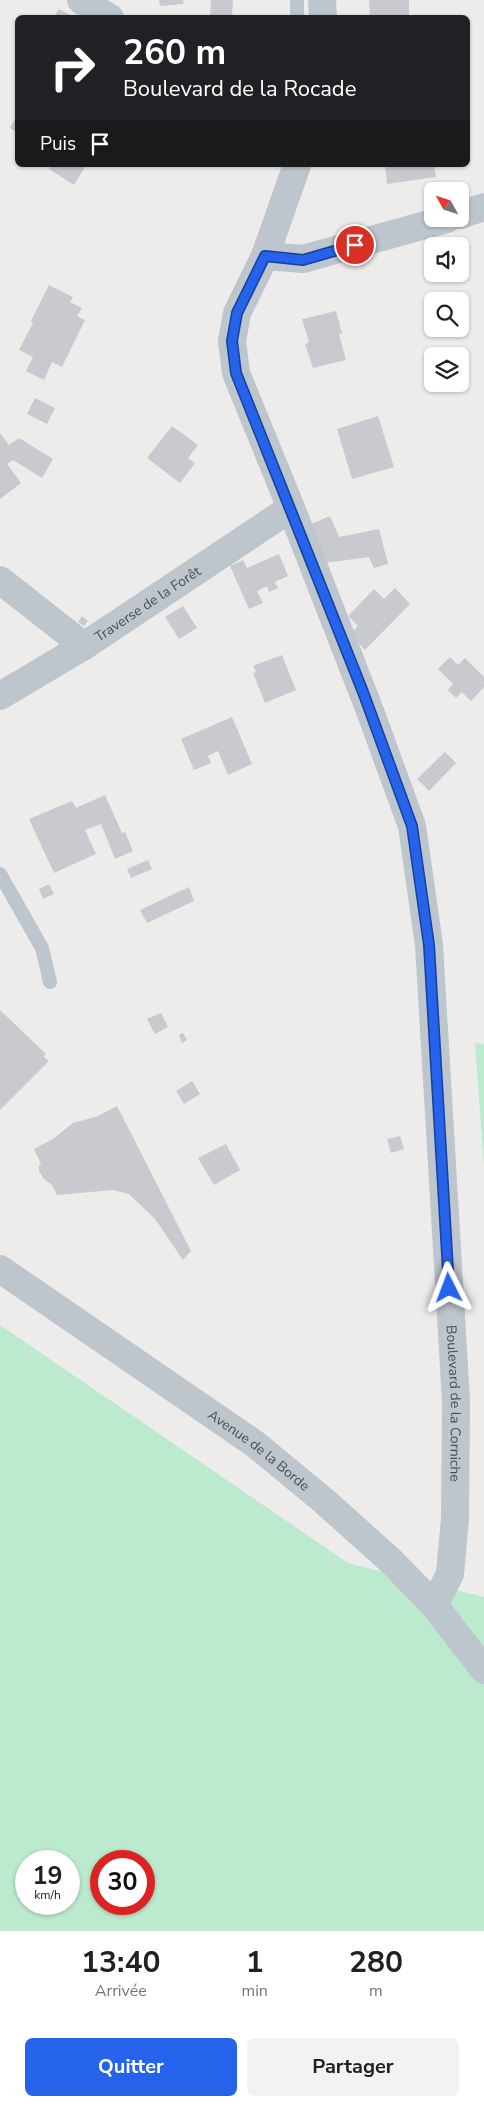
<!DOCTYPE html>
<html lang="fr">
<meta charset="utf-8">
<style>
body{margin:0;font-family:"Nunito Sans",sans-serif;background:#f2f2f2;color:#202124;height:100vh;display:flex;flex-direction:column;font-size:19px;white-space:nowrap}
*{box-sizing:border-box;margin:0}
p{font-size:16px;color:#757577}
.icon{flex:none;width:28px;height:28px;fill:none;stroke:currentColor;stroke-width:2;stroke-linecap:round;stroke-linejoin:round}
.map{position:relative;height:1931px;overflow:hidden}
.panel{display:flex;flex-direction:column;background:#fff;flex:1}
.panel>*{flex:none}
.guide{position:absolute;left:15px;top:15px;width:455px;height:152px;border-radius:8px;box-shadow:0 1px 4px #0004;background:#202124;color:#fff;overflow:hidden}
.needle{width:32px;rotate:310deg}
.buttons{position:absolute;left:424px;top:182px;display:grid;gap:10px}
.buttons a{display:grid;place-items:center;width:45px;height:45px;border-radius:8px;background:#fff;box-shadow:0 1px 4px #0004;font-size:25px}
.speed{position:absolute;left:15px;top:1850px;display:flex;gap:10px;font-size:25px;font-weight:700;text-align:center}
.speed>*{display:grid;place-content:center;width:65px;height:65px;border-radius:50%;background:#fff;box-shadow:0 1px 4px #0004;line-height:1}
.speed small{font-size:12px;font-weight:400}
.speed .limit{border:8px solid #d22;background:#fff;color:#111}
.pin{position:absolute;display:grid;place-items:center;width:42px;height:42px;color:#fff;margin:-21px;border:2px solid #fff;border-radius:50%;box-shadow:0 1px 5px #0007}
.me{position:absolute;width:55px;margin:-28px;rotate:357deg;stroke-linejoin:round;filter:drop-shadow(0 0 4px #0008)}
.turn{display:flex;align-items:center;gap:18px;height:105px;padding:0 25px;font-size:22px}
.turn .icon{width:65px;height:65px;stroke-width:2.5}
.turn b{display:block;font-size:35px;line-height:42px}
.then{display:flex;align-items:center;height:48px;padding:0 25px;background:#0003;gap:10px;font-size:19px}
.eta{display:flex;justify-content:space-evenly;align-items:center;height:85px;text-align:center}
.eta b{font-size:30px;font-weight:700;line-height:35px}
.cta{display:flex;gap:10px;margin-top:auto;padding:10px 25px}
.cta a{flex:1;height:58px;border-radius:8px;background:#2563eb;color:#fff;font-size:20px;font-weight:700;line-height:58px;text-align:center}
.cta a+a{background:#f2f2f2;color:#202124}
.map>svg:first-child{display:block}
.green{fill:#bbeacf;fill-rule:evenodd}
.building{fill:#c8cad0}
.lines{fill:none;stroke-linecap:round;stroke-linejoin:round}
.service{stroke:#bdc5cd;stroke-width:14}
.minor{stroke:#bdc5cd;stroke-width:28}
.tertiary{stroke:#bdc5cd;stroke-width:28}
.route-casing{stroke:#184099;stroke-width:12}
.route{stroke:#2563eb;stroke-width:9}
.labels{text-anchor:middle;stroke-width:4;stroke-linejoin:round;paint-order:stroke}
.street-label{font-size:14px;fill:#454e57;stroke:#fff}
</style>
<div class="map">
<svg width="484" height="1931" viewBox="0 0 484 1931">
<rect width="100%" height="100%" fill="#eeebeb"/>
<!-- green -->
<g class="green">
<path d="M475,1043l9,1v122z"/>
<path d="M0,1325l348,238 136,34v334h-484zM26,1861h43v43h-43zM101,1861h43v43h-43z"/>
</g>
<!-- building -->
<g class="building">
<path d="M159,0h24l1,4 -24,2z"/>
<path d="M211,0h22l-1,16 7,2h-29z"/>
<path d="M369,0h40v18h-39z"/>
<path d="M59,9l16,9h-22z"/>
<path d="M18,114v19l-8,-5z"/>
<path d="M51,165h35l-12,20 -25,-16z"/>
<path d="M385,165h49l2,12 -49,7z"/>
<path d="M49,285l24,12 -3,5 12,6 -5,8 8,4 -23,47 -10,-5 -8,18 -18,-9 7,-14 -14,-7 14,-27 -2,-2z"/>
<path d="M336,311l6,22 -3,1 7,26 -33,8 -8,-24 4,-2 -7,-23z"/>
<path d="M35,398l20,10 -8,16 -20,-10z"/>
<path d="M378,416l16,51 -42,12 -15,-50z"/>
<path d="M172,426l26,19 -10,13 7,5 -15,20 -33,-25z"/>
<path d="M0,433l9,12 10,-7 34,21 -11,19 -29,-18 -6,4 14,19 -21,16z"/>
<path d="M330,516l9,21 40,-8 9,35 -14,4 -5,-11 -44,6 -14,-39z"/>
<path d="M279,554l9,22 -13,6 3,6 -9,4 -2,-6 -10,5 6,12 -14,6 -19,-43 13,-6 4,8z"/>
<path d="M395,588l15,16 -45,46 -15,-16 8,-8 -10,-10 26,-27 10,10z"/>
<path d="M183,606l14,22 -18,11 -14,-22z"/>
<path d="M82,616l6,5 -4,5 -6,-4z"/>
<path d="M282,655l14,35 -31,13 -12,-30 3,-1 -3,-6z"/>
<path d="M450,657l8,8 7,-7 19,19v10l-13,14 -9,-9 -6,6 -8,-8 5,-6 -15,-15z"/>
<path d="M232,717l20,47 -24,11 -10,-24 -10,5 3,7 -17,7 -13,-31z"/>
<path d="M445,752l11,11 -27,28 -12,-12z"/>
<path d="M105,795l17,38 3,-1 8,19 -18,8 -14,-35 -16,6 11,24 -42,19 -25,-54 43,-18 4,7z"/>
<path d="M148,860l4,9 -21,9 -4,-9z"/>
<path d="M49,884l5,10 -11,5 -4,-10z"/>
<path d="M189,887l5,14 -47,22 -7,-13z"/>
<path d="M0,1010l46,44 -2,3 5,4 -49,49z"/>
<path d="M161,1013l7,14 -13,7 -8,-15z"/>
<path d="M183,1033l4,7 -5,3 -3,-8z"/>
<path d="M192,1081l8,13 -16,10 -8,-13z"/>
<path d="M117,1106l74,145 -8,9 -28,-41 -26,-25 -16,-4 -56,5 -5,-10 -8,-6 -5,-8v-6l2,-1 -7,-15 19,-10 20,-16 25,-7z"/>
<path d="M400,1136l4,13 -13,4 -4,-14z"/>
<path d="M226,1144l14,26 -26,15 -16,-27z"/>
</g>
<g class="lines">
<!-- service -->
<g class="service">
<path d="M297,0v18"/>
<path d="M0,874l42,74 8,34"/>
</g>
<!-- minor -->
<g class="minor">
<path d="M81,0l29,18"/>
<path d="M322,0l1,18"/>
<path id="s1" d="M297,165l-32,91 -28,57 -5,28 4,32 55,135 79,203 42,115 17,119 27,456 -1,117 -5,56 -16,31"/>
<path d="M460,215l24,-8"/>
<path d="M265,256l38,3 144,-40"/>
<path d="M0,580l84,66"/>
<path id="s2" d="M0,696l84,-50 207,-138"/>
</g>
<!-- tertiary -->
<path class="tertiary" id="s3" d="M0,1269l255,175 69,57 67,60 43,44 50,65"/>
</g>
<g class="lines">
<!-- route casing -->
<g class="route-casing">
<path id="route" d="M355,245l-52,15 -38,-4 -28,57 -5,28 4,32 127,319 49,134 17,119 20,343"/>
</g>
<!-- route -->
<use href="#route" class="route"/>
</g>
<g class="labels">
<!-- street labels -->
<g class="street-label">
<text dy="5" stroke="none"><textPath href="#s2" startOffset="174">Traverse de la Forêt</textPath></text>
<text dy="5" stroke="none"><textPath href="#s1" startOffset="1286">Boulevard de la Corniche</textPath></text>
<text dy="5" stroke="none"><textPath href="#s3" startOffset="316">Avenue de la Borde</textPath></text>
</g>
</g>
</svg>
<div class="buttons">
<a><svg class="needle" viewBox="-14 -14 28 28"><path d="M0-13l5 13h-10z" fill="#e53935"/><path d="M0 13l5-13h-10z" fill="#757577"/></svg></a>
<a><svg class="icon" aria-label="sound" viewBox="0 0 24 24"><path d="M4 9h4l5-4v14l-5-4H4zM17 9q2 3 0 6"/></svg></a>
<a><svg class="icon" aria-label="search" viewBox="0 0 24 24"><circle cx="10" cy="10" r="6"/><path d="M15 15l6 6"/></svg></a>
<a><svg class="icon" aria-label="layers" viewBox="0 0 24 24"><path d="M12 4l9 5-9 5-9-5zM3 14l9 5 9-5"/></svg></a>
</div>
<div class="speed"><div>19<small>km/h</small></div><div class="limit">30</div></div>
<div class="pin" style="left:355px;top:245px;background:#d93025"><svg class="icon" aria-label="arrive" viewBox="0 0 24 24"><path d="M6 21V4h12l-3 4 3 4H6"/></svg></div>
<svg class="me" style="left:449px;top:1288px" viewBox="-20 -20 40 40"><path d="M0-17L14 15 0 8-14 15z" fill="#2563eb" stroke="#fff" stroke-width="4"/></svg>
<div class="guide">
<div class="turn"><svg class="icon" aria-label="right" viewBox="0 0 24 24"><path d="M7 20v-9h11M14 6l5 5-5 5"/></svg><div><b>260 m</b>Boulevard de la Rocade</div></div>
<div class="then">Puis<svg class="icon" aria-label="arrive" viewBox="0 0 24 24"><path d="M6 21V4h12l-3 4 3 4H6"/></svg></div>
</div>
</div>
<section class="panel">
<div class="eta">
<div><b>13:40</b><p>Arrivée</p></div>
<div><b>1</b><p>min</p></div>
<div><b>280</b><p>m</p></div>
</div>
<div class="cta"><a>Quitter</a><a>Partager</a></div>
</section>
